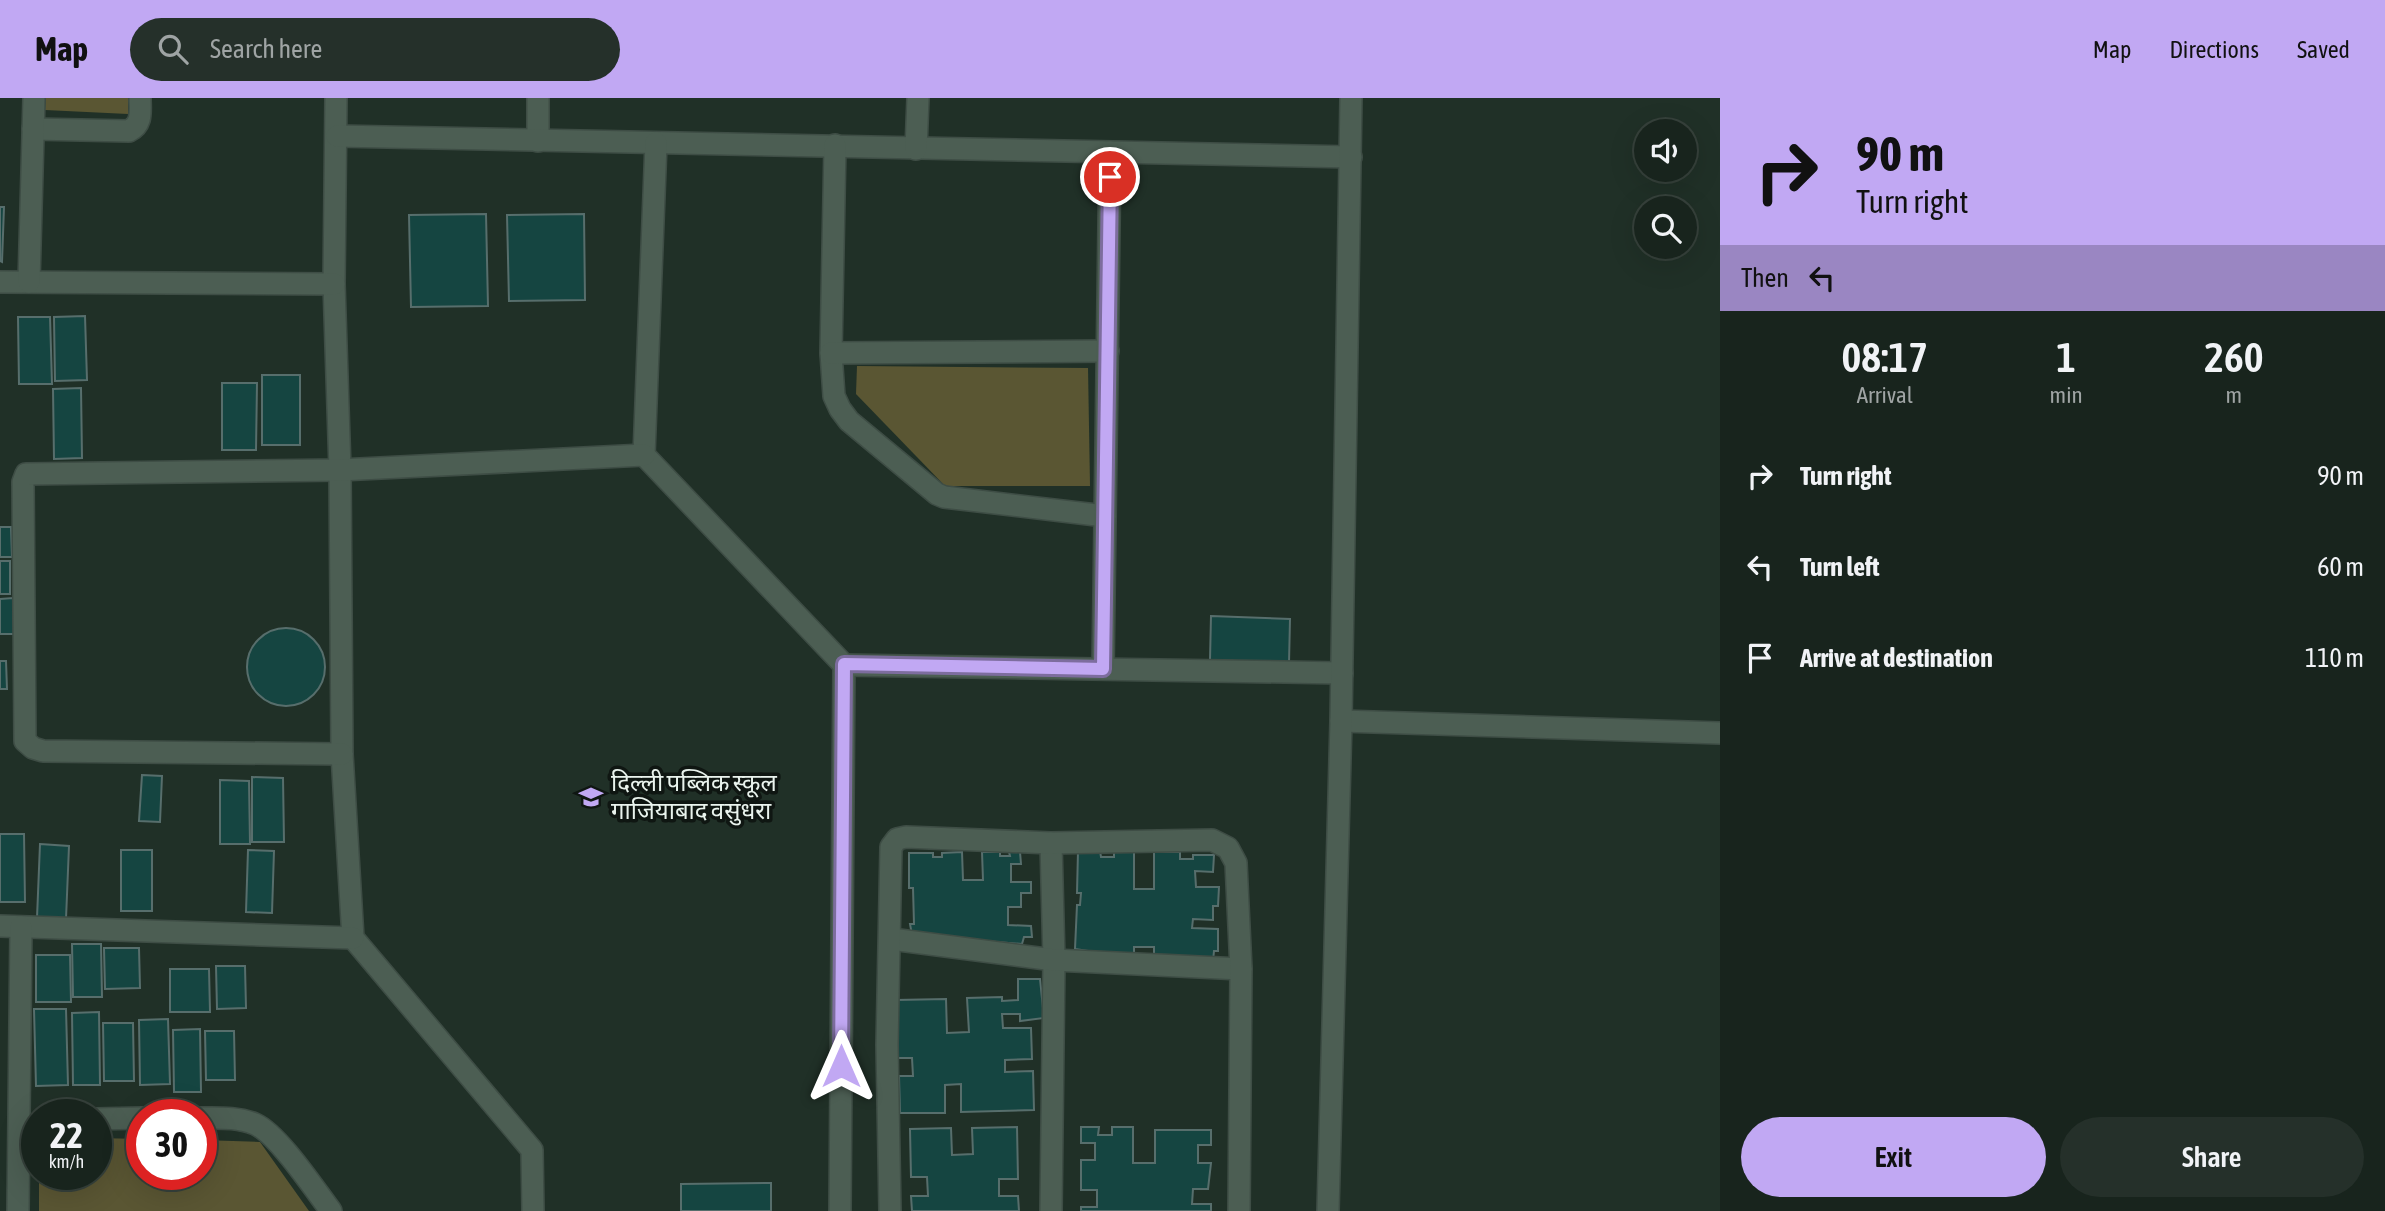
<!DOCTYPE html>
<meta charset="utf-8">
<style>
body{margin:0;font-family:"Asap Condensed","Noto Sans Devanagari",sans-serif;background:#25302a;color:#f1f3f6;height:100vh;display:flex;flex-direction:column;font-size:26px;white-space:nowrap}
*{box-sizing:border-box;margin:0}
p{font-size:23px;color:#9fa4a4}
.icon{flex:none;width:38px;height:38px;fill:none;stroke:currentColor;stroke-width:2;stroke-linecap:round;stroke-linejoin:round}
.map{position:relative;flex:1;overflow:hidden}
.drawer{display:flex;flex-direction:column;background:#18241d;width:665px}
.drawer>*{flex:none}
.hud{background:#c1a8f3;color:#111;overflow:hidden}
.controls{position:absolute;left:1634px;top:21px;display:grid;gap:14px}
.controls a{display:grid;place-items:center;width:63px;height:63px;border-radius:50%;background:#18241d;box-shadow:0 7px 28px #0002,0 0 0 2px #36413b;font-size:35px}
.speed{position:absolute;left:21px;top:1001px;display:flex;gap:14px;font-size:35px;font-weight:700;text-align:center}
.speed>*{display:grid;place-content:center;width:91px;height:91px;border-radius:50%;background:#18241d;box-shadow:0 7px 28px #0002,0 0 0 2px #36413b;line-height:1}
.speed small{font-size:18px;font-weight:400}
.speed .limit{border:10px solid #d22;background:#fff;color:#111}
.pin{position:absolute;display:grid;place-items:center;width:60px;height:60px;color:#fff;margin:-30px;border:4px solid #fff;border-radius:50%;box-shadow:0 2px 7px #0007}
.me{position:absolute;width:77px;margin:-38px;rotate:0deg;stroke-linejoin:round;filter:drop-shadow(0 0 5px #0008)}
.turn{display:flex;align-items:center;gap:24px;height:147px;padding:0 21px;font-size:32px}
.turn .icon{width:91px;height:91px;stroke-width:2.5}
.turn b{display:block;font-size:49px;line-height:60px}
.then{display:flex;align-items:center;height:66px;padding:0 21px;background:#0003;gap:14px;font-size:26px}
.eta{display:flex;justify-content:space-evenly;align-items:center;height:119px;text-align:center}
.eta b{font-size:42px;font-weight:600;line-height:49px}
.cta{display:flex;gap:14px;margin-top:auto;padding:14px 21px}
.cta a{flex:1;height:80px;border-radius:42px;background:#c1a8f3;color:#111;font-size:28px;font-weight:600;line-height:80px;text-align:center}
.cta a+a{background:#25302a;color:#f1f3f6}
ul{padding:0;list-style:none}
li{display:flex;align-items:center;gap:21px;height:91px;padding:0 21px}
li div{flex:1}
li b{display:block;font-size:26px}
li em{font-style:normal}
header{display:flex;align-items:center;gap:42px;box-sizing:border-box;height:98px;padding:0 35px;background:#c1a8f3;color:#111}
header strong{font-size:33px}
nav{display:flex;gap:38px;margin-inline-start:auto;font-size:24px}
.search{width:490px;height:63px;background:#25302a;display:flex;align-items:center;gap:18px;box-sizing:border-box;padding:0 24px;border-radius:38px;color:#9fa4a4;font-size:26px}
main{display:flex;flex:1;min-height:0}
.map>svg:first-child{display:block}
.green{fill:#5a5633}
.building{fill:#154541;stroke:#576e6c;stroke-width:2}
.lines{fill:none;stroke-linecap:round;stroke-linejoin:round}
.minor-casing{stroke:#3e4d45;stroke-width:24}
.minor{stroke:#4c5e53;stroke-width:21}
.route-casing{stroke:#7d6d9e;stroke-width:18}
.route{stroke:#c1a8f3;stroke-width:12}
.labels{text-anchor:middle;stroke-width:7;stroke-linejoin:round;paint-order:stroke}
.poi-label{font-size:24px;fill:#e9f3ed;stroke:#0f1612;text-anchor:start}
</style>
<header>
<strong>Map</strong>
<div class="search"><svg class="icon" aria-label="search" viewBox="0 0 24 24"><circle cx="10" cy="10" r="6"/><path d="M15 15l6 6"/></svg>Search here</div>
<nav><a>Map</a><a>Directions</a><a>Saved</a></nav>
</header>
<main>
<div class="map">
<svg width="1720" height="1113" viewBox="0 0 1720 1113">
<rect width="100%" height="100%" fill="#203027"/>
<!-- green -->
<g class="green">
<path d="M46,0h82v16l-83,-4z"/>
<path d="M857,268l231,2 2,118h-145l-89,-92z"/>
<path d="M96,1040l46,1v35h59v-34l59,2 49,69h-270v-37h57z"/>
</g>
<!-- building -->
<g class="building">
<path d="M0,109h4l-2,55 -2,-1z"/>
<path d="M486,116l2,92 -77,1 -2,-92z"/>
<path d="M584,116l1,86 -76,1 -2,-86z"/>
<path d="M85,218l2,64 -32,1 -1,-64z"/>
<path d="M18,219h32l2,67h-33z"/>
<rect x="262" y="277" width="38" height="70"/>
<path d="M222,285h35l-1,67h-34z"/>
<path d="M81,290l1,70 -28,1 -1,-70z"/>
<path d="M0,429h11l1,30h-12z"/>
<rect x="0" y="463" width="10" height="33"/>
<path d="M13,500l1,36h-14v-35z"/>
<path d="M1211,518l79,3 -1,44 -79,-3z"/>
<circle cx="286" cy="569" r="39"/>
<path d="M0,563h6l1,28h-7z"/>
<path d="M142,677l20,1 -2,46 -21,-1z"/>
<path d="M252,679l31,1 1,64h-32z"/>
<path d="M220,682l29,1 1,63h-30z"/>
<path d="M0,736h24l1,68h-25z"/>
<path d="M40,746l29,2 -3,73 -29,-1z"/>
<rect x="121" y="752" width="31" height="61"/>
<path d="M248,752l26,1 -2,62 -26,-1z"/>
<path d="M1078,753h22l1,6h13v-6h20v38h20v-37h26v7h13v-4h21l-1,17 -18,-1 1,16h23l-1,19h-5v14l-20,-1 -1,9 26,1v22h-4l-1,10 -59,-4v-10h-20v11l-59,-9 2,-44h3l1,-12h-4z"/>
<path d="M962,754l1,28h20l-1,-28h18v4h10l-1,-4h11l1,12h-10v18h20v11h-10v14h-13v18l23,1 1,11h-8l-2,7 -110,-9 -2,-11h4l-1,-36h-4v-35h24v4h9v-4z"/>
<path d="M72,846h29l1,53h-29z"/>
<path d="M104,850h35l1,40 -35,1z"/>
<path d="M36,857h34l1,47h-35z"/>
<path d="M216,868h29l1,42 -29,1z"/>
<path d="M170,871h39l1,43h-40z"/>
<path d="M1018,881h22l4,39 -24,3v-7h-18l1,14h28l1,31 -27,1v12l28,-1 1,39 -73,2v-28l-16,1v28h-45l-1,-37h14l-1,-18h-14l-2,-58 50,-1 1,34 22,-1 -2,-34 35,-1v4l16,-1z"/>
<path d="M34,911h32l2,76 -32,1z"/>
<path d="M99,914l1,73h-27l-1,-72z"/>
<path d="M168,921l2,65 -30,1 -1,-65z"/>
<path d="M103,925h30l1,58h-30z"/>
<path d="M200,931l1,63h-27l-1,-62z"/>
<path d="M205,933h29l1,49h-29z"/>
<path d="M1017,1029l1,52h-19v17h19l1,15h-107l-1,-15h17l-1,-19h-16l-1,-48 41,-1 1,27 21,-1 -1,-26z"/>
<path d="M1081,1029h18l-1,8h14v-8h21v36h22v-33h56v15h-13v18h13l-3,26h-15l-1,15h19v7h-130v-4h16v-17h-16v-30h14v-17h-14z"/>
<path d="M771,1085v28h-90v-27z"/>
</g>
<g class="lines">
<!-- minor casing -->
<g class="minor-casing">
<g id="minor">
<path d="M336,0l-2,186 6,186 2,284 11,184 179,212 1,61"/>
<path d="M538,0v43"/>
<path d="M33,31l96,2c14,-7 11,-20 11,-33"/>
<path d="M337,38l1014,21"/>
<path d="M656,45l-12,312 200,210 -4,546"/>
<path d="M835,47l-4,208 3,43 6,13 9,12 88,73 7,3 161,19"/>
<path d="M916,51l2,-51"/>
<path d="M0,184l334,2"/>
<path d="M29,184l5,-184"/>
<path d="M831,255l277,-2"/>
<path d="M844,567l498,8"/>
<path d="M1103,571l7,-517"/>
<path d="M1341,623l379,12"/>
<path d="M342,656l-299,-3 -10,-3 -8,-7 -2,-259 3,-8 314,-4 304,-15"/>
<path d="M1051,745l3,117 -3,251"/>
<path d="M0,828l353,12"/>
<path d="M891,841l163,21 187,9"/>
<path d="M201,1020c19,0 37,-1 54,6 23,10 60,66 76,87"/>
<path d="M96,1021l46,-1"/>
<path d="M18,1113l3,-284"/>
<path d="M890,1113l-3,-166 4,-198 6,-8 9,-2 145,6 161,-3 16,8 8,15 5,106 -2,242"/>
<path d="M1328,1113l13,-490 10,-623"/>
</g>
</g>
<!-- minor -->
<use href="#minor" class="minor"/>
</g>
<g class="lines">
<!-- route casing -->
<g class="route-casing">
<path id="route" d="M841,968l3,-402 259,5 7,-492"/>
</g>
<!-- route -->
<use href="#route" class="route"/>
</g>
<!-- icons -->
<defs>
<g id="school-bare" transform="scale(1.89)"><path d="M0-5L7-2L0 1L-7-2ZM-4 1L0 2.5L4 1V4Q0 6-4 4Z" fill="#c1a8f3" stroke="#0f1612" stroke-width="2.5" paint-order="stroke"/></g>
</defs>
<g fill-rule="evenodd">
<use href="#school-bare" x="591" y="699"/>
</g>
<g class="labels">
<!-- poi labels -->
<g class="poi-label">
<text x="611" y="693">दिल्ली पब्लिक स्कूल<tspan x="611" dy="28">गाजियाबाद वसुंधरा</tspan></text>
</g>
</g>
</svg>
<div class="controls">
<a><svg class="icon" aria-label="sound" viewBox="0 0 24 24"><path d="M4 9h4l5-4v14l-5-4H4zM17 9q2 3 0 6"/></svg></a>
<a><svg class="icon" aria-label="search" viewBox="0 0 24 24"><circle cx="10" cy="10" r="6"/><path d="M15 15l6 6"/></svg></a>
</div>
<div class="speed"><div>22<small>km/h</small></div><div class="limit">30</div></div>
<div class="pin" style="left:1110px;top:79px;background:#d93025"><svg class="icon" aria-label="arrive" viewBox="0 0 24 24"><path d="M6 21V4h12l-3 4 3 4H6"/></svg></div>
<svg class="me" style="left:841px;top:968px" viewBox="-20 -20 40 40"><path d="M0-17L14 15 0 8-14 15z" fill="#c1a8f3" stroke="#fff" stroke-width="4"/></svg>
</div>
<section class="drawer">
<div class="hud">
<div class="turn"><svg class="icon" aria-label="right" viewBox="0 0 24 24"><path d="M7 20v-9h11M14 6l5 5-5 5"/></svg><div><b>90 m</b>Turn right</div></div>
<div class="then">Then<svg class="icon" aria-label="left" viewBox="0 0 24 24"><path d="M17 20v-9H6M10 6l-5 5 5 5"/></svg></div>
</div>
<div class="eta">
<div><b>08:17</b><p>Arrival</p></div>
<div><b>1</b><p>min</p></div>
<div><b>260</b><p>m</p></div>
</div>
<ul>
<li><svg class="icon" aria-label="right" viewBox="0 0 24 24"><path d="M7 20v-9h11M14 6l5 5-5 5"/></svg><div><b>Turn right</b></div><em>90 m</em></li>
<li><svg class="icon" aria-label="left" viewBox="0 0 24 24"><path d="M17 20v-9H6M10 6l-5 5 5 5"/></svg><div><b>Turn left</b></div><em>60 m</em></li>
<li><svg class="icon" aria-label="arrive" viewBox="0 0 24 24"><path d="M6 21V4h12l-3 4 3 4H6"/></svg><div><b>Arrive at destination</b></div><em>110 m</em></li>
</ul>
<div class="cta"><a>Exit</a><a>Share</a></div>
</section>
</main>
